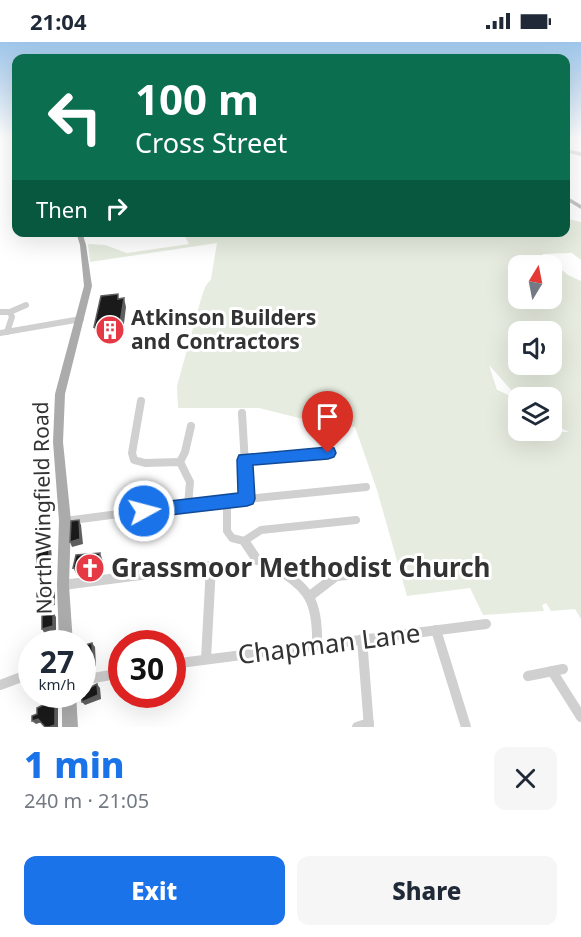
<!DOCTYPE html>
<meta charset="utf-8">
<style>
body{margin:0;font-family:"Noto Sans",sans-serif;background:#f6f6f7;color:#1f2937;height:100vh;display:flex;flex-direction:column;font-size:22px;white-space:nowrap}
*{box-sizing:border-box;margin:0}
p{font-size:20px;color:#747a83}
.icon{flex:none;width:33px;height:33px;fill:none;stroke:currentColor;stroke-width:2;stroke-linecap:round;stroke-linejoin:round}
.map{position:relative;height:685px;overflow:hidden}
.drawer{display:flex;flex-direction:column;background:#fff;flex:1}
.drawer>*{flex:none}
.banner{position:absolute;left:12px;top:12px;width:558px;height:183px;border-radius:12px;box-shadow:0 6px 24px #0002;background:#0b6e4f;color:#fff;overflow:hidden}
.needle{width:39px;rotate:10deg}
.buttons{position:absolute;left:508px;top:213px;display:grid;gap:12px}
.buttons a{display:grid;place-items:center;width:54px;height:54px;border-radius:12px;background:#fff;box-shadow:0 6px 24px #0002;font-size:30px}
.speed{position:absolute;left:18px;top:588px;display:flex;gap:12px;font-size:30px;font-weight:700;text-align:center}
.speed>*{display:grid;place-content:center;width:78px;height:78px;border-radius:50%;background:#fff;box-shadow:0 6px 24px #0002;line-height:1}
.speed small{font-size:15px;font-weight:400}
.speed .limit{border:9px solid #d22;background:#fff;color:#111}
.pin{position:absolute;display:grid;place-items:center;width:51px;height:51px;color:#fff;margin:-62px -26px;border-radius:50% 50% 50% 0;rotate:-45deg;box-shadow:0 0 6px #0007}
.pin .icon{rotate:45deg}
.me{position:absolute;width:66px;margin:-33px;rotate:83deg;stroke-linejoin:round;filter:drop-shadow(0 0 4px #0008)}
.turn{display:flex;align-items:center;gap:21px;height:126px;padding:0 24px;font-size:27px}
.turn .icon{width:78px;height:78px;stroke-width:2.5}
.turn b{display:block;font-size:42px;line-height:51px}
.then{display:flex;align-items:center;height:57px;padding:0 24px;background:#0003;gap:12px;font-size:22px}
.round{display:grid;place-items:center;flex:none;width:63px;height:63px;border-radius:12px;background:#f6f6f7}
.overview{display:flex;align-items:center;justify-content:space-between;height:102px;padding:0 24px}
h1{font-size:36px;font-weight:800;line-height:45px;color:#1a73e8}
.cta{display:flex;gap:12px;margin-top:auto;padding:12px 24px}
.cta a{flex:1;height:69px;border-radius:12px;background:#1a73e8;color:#fff;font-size:24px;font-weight:800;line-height:69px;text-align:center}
.cta a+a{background:#f6f6f7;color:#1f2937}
.status{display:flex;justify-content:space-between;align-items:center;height:42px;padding:0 30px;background:#fff;direction:ltr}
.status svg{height:16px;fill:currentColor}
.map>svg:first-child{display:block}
.green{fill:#e6ecdf;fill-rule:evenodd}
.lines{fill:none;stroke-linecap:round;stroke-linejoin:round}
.minor-far2{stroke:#d0d0d0;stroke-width:6}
.minor-far1{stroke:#d0d0d0;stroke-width:8}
.minor{stroke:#d0d0d0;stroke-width:10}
.major{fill:#ababab;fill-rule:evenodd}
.highway{fill:#9a9a9a;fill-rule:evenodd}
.wall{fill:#8c8c8c}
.shaded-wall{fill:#5f5f5f}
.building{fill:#1a1a1a;stroke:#5f5f5f;stroke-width:1.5}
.route{fill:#1a73e8;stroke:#114b97;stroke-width:1.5}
.labels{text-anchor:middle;stroke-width:6;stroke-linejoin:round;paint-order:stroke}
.poi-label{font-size:21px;font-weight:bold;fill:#333;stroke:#fff;text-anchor:start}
.street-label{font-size:21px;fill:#333;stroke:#fff}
.near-poi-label{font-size:26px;font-weight:bold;fill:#333;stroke:#fff;text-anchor:start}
.near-street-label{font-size:26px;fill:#333;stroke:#fff}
</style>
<div class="status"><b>21:04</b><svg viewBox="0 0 49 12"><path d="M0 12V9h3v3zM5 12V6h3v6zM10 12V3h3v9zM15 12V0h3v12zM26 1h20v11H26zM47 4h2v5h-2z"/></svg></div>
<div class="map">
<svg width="581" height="685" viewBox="0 0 581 685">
<rect width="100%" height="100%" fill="#fff"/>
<!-- green -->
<path class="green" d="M566,176l15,4v38l-9,-7 -30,1 26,21 13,6v338l-6,-10 -24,2 -5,-8 -4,2 2,6 -61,4 -13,-27 -63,8 -30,-106 -22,-63 -52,-8 -44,-11h-81l-1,-22 24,-87 4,-12 6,-8 6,-36 -127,19 -2,-18 17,1 22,8 62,-9 -6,-12h383zM519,224h33v32h-33zM519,290h33v32h-33zM489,323l30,34v-1h33v26l17,8 -50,-2c0,-23 2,-31 -22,-40z"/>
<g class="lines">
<!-- minor-far2 -->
<g class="minor-far2">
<path d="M0,270h10l2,5 -5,15"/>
<path d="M10,270l16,-7"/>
<path d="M0,291l81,-14"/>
</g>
<!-- minor-far1 -->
<g class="minor-far1">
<path d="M141,359l-9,52 2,7 11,3 35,-1 10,20 -2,23"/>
<path d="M242,371l5,86"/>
<path d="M245,418l83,-7"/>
<path d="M180,420l5,-10 6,-26"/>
<path d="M227,459v30l5,7 12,3 17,-11 95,-10"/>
<path d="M65,479l123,-16 178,-18"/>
<path d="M244,499l2,3"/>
</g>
<!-- minor -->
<g class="minor">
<path d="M245,500l12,18"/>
<path d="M272,524c37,21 46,35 45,78"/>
<path d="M63,543l148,-19 -5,93"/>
<path d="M310,554l26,-20 33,-3"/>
<path d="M436,588l30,97"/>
<path d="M362,597l7,88"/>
<path d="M172,622l314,-40"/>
<path d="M552,629l29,46"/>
<path d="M528,634l35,-7"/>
<path d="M82,638l40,-7"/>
<path d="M0,643l32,-12"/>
<path d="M357,685l12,-4"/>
</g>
<!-- major -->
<g class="major">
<path d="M566,154l15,9v4l-15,-9z"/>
<path d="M76,190h6l4,13 6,41 -27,108 -2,48 8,79 -2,64 4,59h-14l-2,-59 2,-64 -6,-79 2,-48 29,-108 -4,-41z"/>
<path d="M62,652h14l2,33h-16z"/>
</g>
<!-- highway -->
<path class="highway" d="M566,107l15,3v4l-15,-4z"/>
</g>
<!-- wall -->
<g class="wall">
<path d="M103,519l-2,12 -24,2 -4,-7z"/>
<path d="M52,546l3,5v12l-15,2 -3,-5z"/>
</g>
<!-- shaded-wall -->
<g class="shaded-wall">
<path d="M124,256l2,9 -3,25 -26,3 -3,-8z"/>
<path d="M79,478l2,5 2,19 -11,3 -2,-5z"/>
<path d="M48,501l3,5 2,21 -12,4 -4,-5z"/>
<path d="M100,511l3,8 -2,12 -4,-8z"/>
<path d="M52,546l3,5v12l-3,-5z"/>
<path d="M53,570l3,5v13l-11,4 -3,-5z"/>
<path d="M92,601l3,4 1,19 -14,5v-5z"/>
<path d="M97,642l3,4 1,11 -16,6 -3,-3z"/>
<path d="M42,652h12l-9,3z"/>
<path d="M55,657l3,4v24h-9z"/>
<path d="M38,677l4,3 -6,2 -4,-3z"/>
</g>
<!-- building -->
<g class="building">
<path d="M118,252v5l6,-1 -4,25 -26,4 7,-31z"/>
<path d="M79,478l1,19 -10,3 1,-21z"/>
<path d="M48,501l2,22 -13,3v-22z"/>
<path d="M100,511l-3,12 -24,3 3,-13z"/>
<path d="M52,546v12l-15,2v-9z"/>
<path d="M53,570v14l-11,3v-13z"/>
<path d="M54,599v3h-12z"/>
<path d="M92,601l1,19 -11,4v-20z"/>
<path d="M90,640l1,5 6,-3 1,11 -16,7 -1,-8h1v-11z"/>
<path d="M55,657v26l-6,2h-4l-7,-8 -6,2v-5l5,-2v-6z"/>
</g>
<!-- sky -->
<linearGradient id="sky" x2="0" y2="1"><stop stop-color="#9ec6ea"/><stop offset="0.5" stop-color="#fff"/><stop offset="1" stop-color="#fff" stop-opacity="0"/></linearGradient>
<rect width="581" height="193" fill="url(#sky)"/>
<!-- route -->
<path class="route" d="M328,405l6,1 2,5 -2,4 -6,2 -75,6 2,34 -2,5 -6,2 -103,12 -6,-2 -3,-5 3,-5 6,-2 94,-11 -1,-33 2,-5z"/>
<!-- icons -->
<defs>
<g id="building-disc" transform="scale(1.5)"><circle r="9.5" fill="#e63946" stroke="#fff"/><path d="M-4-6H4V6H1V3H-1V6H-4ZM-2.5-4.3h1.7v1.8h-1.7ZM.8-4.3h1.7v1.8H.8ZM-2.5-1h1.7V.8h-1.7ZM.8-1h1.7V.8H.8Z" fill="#fff"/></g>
<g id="church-disc" transform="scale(1.5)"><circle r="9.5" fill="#e63946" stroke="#fff"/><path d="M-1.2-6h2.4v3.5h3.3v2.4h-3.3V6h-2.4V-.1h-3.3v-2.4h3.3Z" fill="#fff"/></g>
</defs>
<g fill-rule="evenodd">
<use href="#building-disc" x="110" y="288"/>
<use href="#church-disc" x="90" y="526"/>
</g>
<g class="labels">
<!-- poi labels -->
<g class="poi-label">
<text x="131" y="283">Atkinson Builders<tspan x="131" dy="24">and Contractors</tspan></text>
</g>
<!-- street labels -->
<g class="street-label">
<text transform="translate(43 466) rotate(-91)" y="7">North Wingfield Road</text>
</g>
<!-- near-poi labels -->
<g class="near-poi-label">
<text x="111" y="535">Grassmoor Methodist Church</text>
</g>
<!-- near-street labels -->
<g class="near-street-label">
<text transform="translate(329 602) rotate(-7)" y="9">Chapman Lane</text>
</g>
</g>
</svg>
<div class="buttons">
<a><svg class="needle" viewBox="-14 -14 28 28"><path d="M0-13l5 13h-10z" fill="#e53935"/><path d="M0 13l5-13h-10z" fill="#747a83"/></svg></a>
<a><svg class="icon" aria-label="sound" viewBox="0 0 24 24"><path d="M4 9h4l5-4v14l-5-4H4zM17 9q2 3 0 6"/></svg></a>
<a><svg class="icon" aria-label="layers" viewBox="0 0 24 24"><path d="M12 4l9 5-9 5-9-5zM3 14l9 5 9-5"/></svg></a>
</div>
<div class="speed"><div>27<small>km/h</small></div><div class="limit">30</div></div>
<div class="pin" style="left:328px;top:411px;background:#d93025"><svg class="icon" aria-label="arrive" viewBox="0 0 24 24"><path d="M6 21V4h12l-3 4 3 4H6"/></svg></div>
<svg class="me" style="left:144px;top:469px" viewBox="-20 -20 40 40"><circle r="17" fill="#1a73e8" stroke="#fff" stroke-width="3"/><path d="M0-11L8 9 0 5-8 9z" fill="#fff"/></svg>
<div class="banner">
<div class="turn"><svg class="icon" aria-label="left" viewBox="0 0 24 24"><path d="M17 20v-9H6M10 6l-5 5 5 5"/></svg><div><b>100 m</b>Cross Street</div></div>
<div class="then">Then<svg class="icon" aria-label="right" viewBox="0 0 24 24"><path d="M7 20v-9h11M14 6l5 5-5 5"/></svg></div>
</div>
</div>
<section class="drawer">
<div class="overview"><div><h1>1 min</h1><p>240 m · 21:05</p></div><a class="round"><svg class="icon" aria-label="close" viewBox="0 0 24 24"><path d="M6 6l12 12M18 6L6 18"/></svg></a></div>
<div class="cta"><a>Exit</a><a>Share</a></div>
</section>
